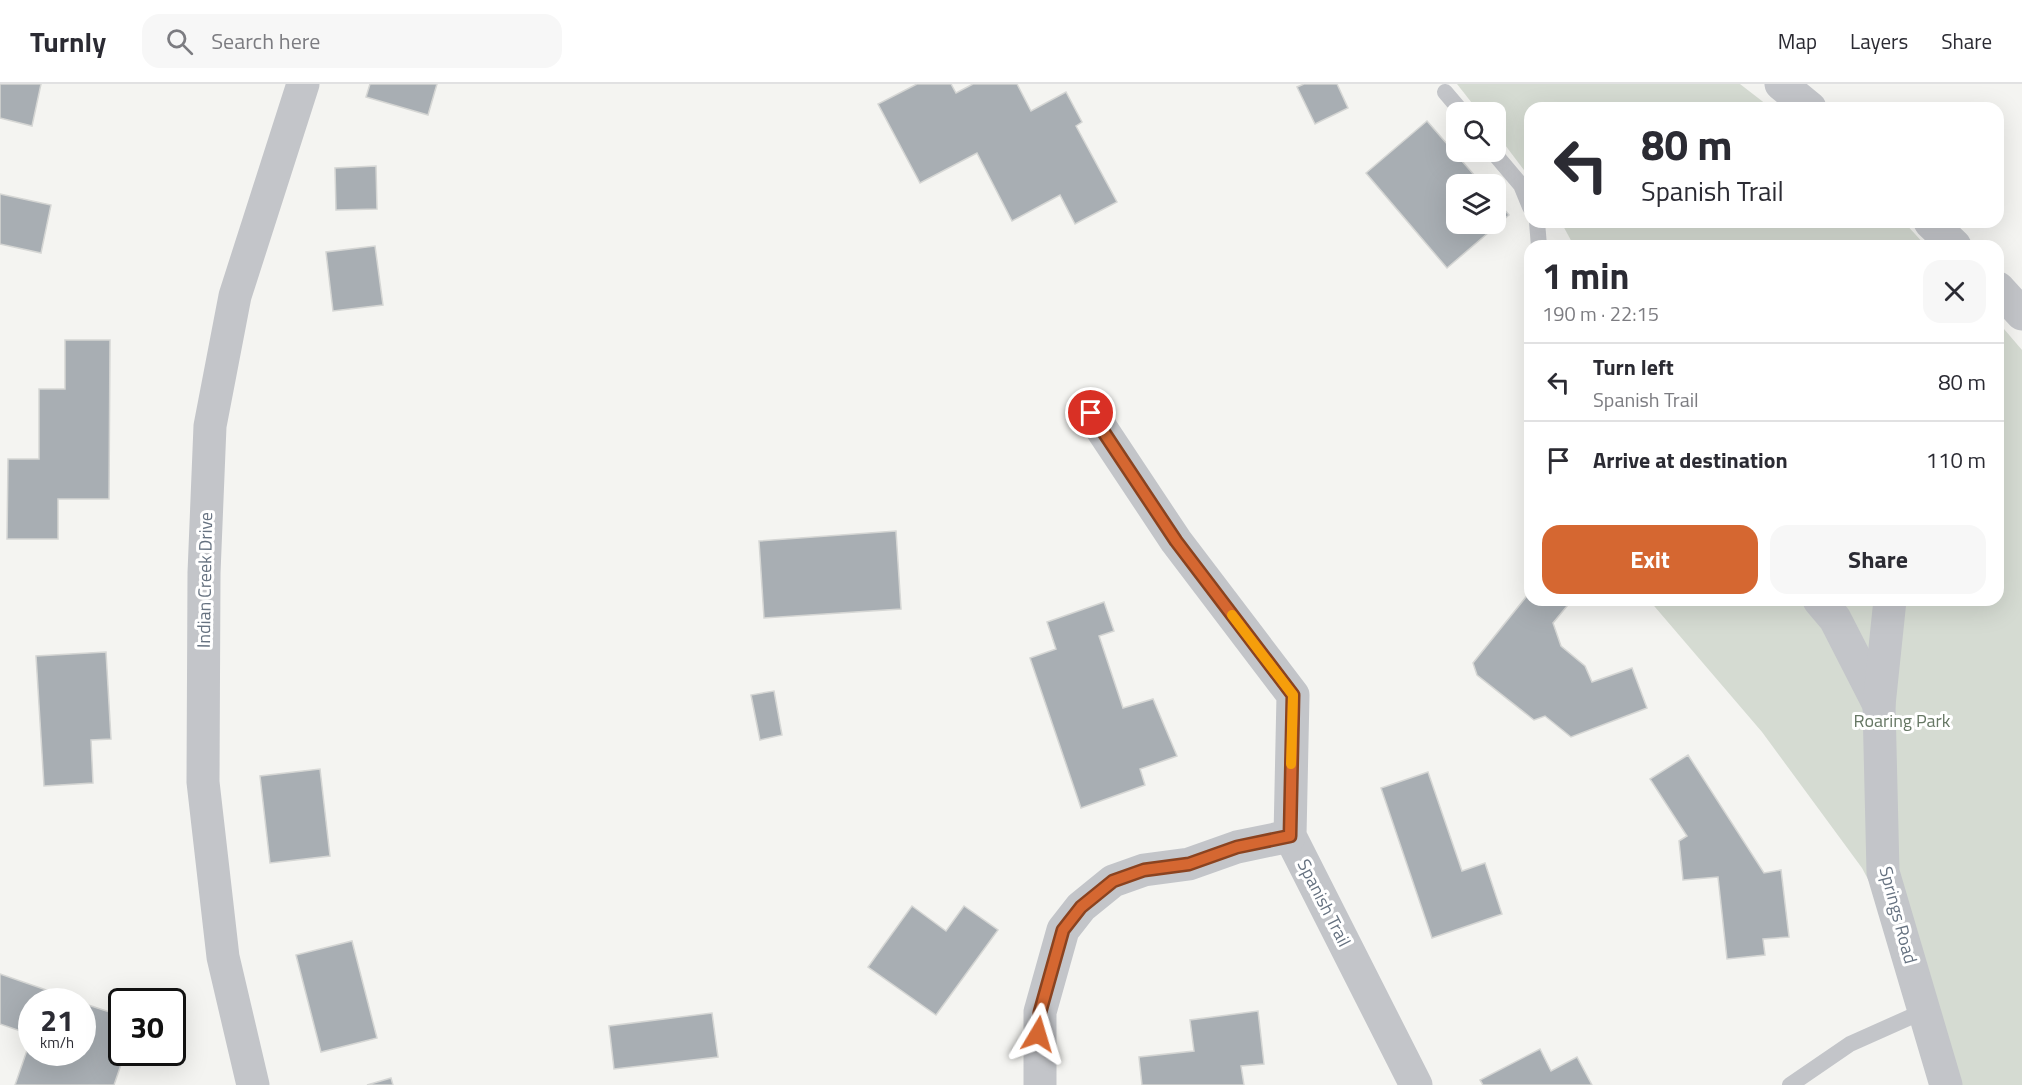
<!DOCTYPE html>
<meta charset="utf-8">
<style>
body{margin:0;font-family:"Titillium Web",sans-serif;background:#f7f7f7;color:#2b2b33;height:100vh;display:flex;flex-direction:column;font-size:22px;white-space:nowrap}
*{box-sizing:border-box;margin:0}
p{font-size:20px;color:#7c7c81}
.icon{flex:none;width:33px;height:33px;fill:none;stroke:currentColor;stroke-width:2;stroke-linecap:round;stroke-linejoin:round}
.map{position:relative;flex:1;overflow:hidden}
.sheet{position:absolute;left:1524px;top:156px;width:480px;height:366px;display:flex;flex-direction:column;background:#fff;border-radius:18px;box-shadow:0 6px 24px #0002}
.sheet>*{flex:none}
.top-card{position:absolute;left:1524px;top:18px;width:480px;height:126px;border-radius:18px;box-shadow:0 6px 24px #0002;background:#fff;color:#2b2b33;overflow:hidden}
.fabs{position:absolute;left:1446px;top:18px;display:grid;gap:12px}
.fabs a{display:grid;place-items:center;width:60px;height:60px;border-radius:12px;background:#fff;box-shadow:0 6px 24px #0002;font-size:30px}
.speed{position:absolute;left:18px;top:904px;display:flex;gap:12px;font-size:30px;font-weight:700;text-align:center}
.speed>*{display:grid;place-content:center;width:78px;height:78px;border-radius:50%;background:#fff;box-shadow:0 6px 24px #0002;line-height:1}
.speed small{font-size:15px;font-weight:400}
.speed .limit{border:3px solid #111;border-radius:9px;background:#fff;color:#111}
.pin{position:absolute;display:grid;place-items:center;width:51px;height:51px;color:#fff;margin:-26px;border:3px solid #fff;border-radius:50%;box-shadow:0 2px 6px #0007}
.me{position:absolute;width:66px;margin:-33px;rotate:7deg;stroke-linejoin:round;filter:drop-shadow(0 0 4px #0008)}
.turn{display:flex;align-items:center;gap:21px;height:126px;padding:0 18px;font-size:27px}
.turn .icon{width:78px;height:78px;stroke-width:2.5}
.turn b{display:block;font-size:42px;line-height:51px}
.round{display:grid;place-items:center;flex:none;width:63px;height:63px;border-radius:18px;background:#f7f7f7}
.headline{display:flex;align-items:center;justify-content:space-between;height:102px;padding:0 18px}
h1{font-size:36px;font-weight:700;line-height:45px}
.primary-button{display:flex;gap:12px;margin-top:auto;padding:12px 18px}
.primary-button a{flex:1;height:69px;border-radius:18px;background:#d56731;color:#fff;font-size:24px;font-weight:700;line-height:69px;text-align:center}
.primary-button a+a{background:#f7f7f7;color:#2b2b33}
ul{padding:0;list-style:none}
li{display:flex;align-items:center;gap:18px;height:78px;padding:0 18px;border-top:2px solid #e1e1e2}
li div{flex:1}
li b{display:block;font-size:22px}
li em{font-style:normal}
header{display:flex;align-items:center;gap:36px;box-sizing:border-box;height:84px;padding:0 30px;background:#fff;border-bottom:2px solid #e1e1e2}
header strong{font-size:28px}
nav{display:flex;gap:33px;margin-inline-start:auto;font-size:21px}
.search{width:420px;height:54px;background:#f7f7f7;display:flex;align-items:center;gap:15px;box-sizing:border-box;padding:0 21px;border-radius:18px;color:#7c7c81;font-size:22px}
.map>svg:first-child{display:block}
.green{fill:#d5dbd2}
.building{fill:#a8aeb3;stroke:#d5d6d4;stroke-width:1.5}
.lines{fill:none;stroke-linecap:round;stroke-linejoin:round}
.service{stroke:#c3c5c9;stroke-width:16}
.minor{stroke:#c3c5c9;stroke-width:33}
.tertiary{stroke:#c3c5c9;stroke-width:33}
.route-casing{stroke:#8a4320;stroke-width:15}
.route{stroke:#d56731;stroke-width:10}
.slow{stroke:#f59e0b;stroke-width:10}
.labels{text-anchor:middle;stroke-width:6;stroke-linejoin:round;paint-order:stroke}
.street-label{font-size:18px;fill:#667280;stroke:#fff}
.park-label{font-size:18px;fill:#667764;stroke:#fff}
</style>
<header>
<strong>Turnly</strong>
<div class="search"><svg class="icon" aria-label="search" viewBox="0 0 24 24"><circle cx="10" cy="10" r="6"/><path d="M15 15l6 6"/></svg>Search here</div>
<nav><a>Map</a><a>Layers</a><a>Share</a></nav>
</header>
<div class="map">
<svg width="2022" height="1001" viewBox="0 0 2022 1001">
<rect width="100%" height="100%" fill="#f4f4f1"/>
<!-- green -->
<g class="green">
<path d="M1457,0h283l31,24h-241v70l-34,-45v-21h-17z"/>
<path d="M1561,138h343l22,24h-352z"/>
<path d="M1998,238l24,28v735h-84l-51,-170 -25,-47 -100,-136 -113,-132h349z"/>
</g>
<!-- building -->
<g class="building">
<path d="M0,0h41l-9,42 -32,-8z"/>
<path d="M370,0h67l-9,31 -62,-18z"/>
<path d="M917,0h34l5,9 17,-9h44l14,27 35,-19 16,30 -6,4 41,76 -42,22 -15,-29 -48,26 -35,-68 -57,30 -42,-79z"/>
<path d="M1304,0h33l11,24 -33,16 -18,-37z"/>
<path d="M1427,37l55,63h-26v40h40v-24l13,15 -62,53 -81,-95z"/>
<path d="M376,82l1,43 -41,1 -1,-42z"/>
<path d="M0,110l51,11 -10,48 -41,-9z"/>
<path d="M375,162l8,59 -50,6 -7,-59z"/>
<path d="M65,256h45l-1,159h-51v40h-51l1,-80h31v-70h26z"/>
<path d="M896,447l5,78 -137,9 -5,-77z"/>
<path d="M1530,508v8h42l-19,23 8,23 24,20 7,16 40,-14 15,40 -76,29 -26,-21 -11,4 -57,-45 -4,-12z"/>
<path d="M1104,518l10,29 -15,5 24,72 30,-9 24,57 -37,13 5,16 -64,23 -51,-150 26,-9 -9,-27z"/>
<path d="M106,568l5,87 -20,1 2,43 -49,3 -8,-130z"/>
<path d="M774,607l8,44 -22,5 -9,-45z"/>
<path d="M1688,671l76,118 17,-3 8,67 -26,2 2,16 -38,4 -9,-82 -35,3 -4,-39 8,-5 -37,-57z"/>
<path d="M320,685l10,87 -60,7 -10,-87z"/>
<path d="M1428,688l34,99 23,-8 17,51 -70,24 -51,-150z"/>
<path d="M912,822l34,25 18,-25 34,24 -62,85 -68,-48z"/>
<path d="M352,857l25,97 -56,14 -25,-97z"/>
<path d="M0,890l81,28h-49v33l-32,-11z"/>
<path d="M82,919l40,13v37h3l-11,32h-99l17,-49v17h50z"/>
<path d="M1258,927l6,53 -23,2 3,19h-102l-3,-28 55,-6 -4,-31z"/>
<path d="M712,929l6,44 -104,12 -5,-43z"/>
<path d="M1540,965l11,22 26,-14 15,28h-109l-3,-5z"/>
<path d="M391,994l2,7h-26z"/>
</g>
<g class="lines">
<!-- service -->
<g class="service">
<path d="M1445,8l17,20"/>
<path d="M1493,68l28,33 9,22"/>
<path d="M1537,138l2,24"/>
<path d="M1790,1001l60,-41 74,-33"/>
</g>
<!-- minor -->
<g class="minor">
<path d="M1091,329l85,128 117,154 -3,141 126,249"/>
<path d="M1819,516l16,19 44,86"/>
<path d="M1890,516l-11,105 4,167 63,213"/>
<path d="M253,1001l-30,-128 -20,-175 1,-209 6,-147 25,-130 68,-212"/>
<path d="M1040,1001v-73l23,-82 18,-23 32,-26 31,-11 45,-6 48,-17 53,-11"/>
</g>
<!-- tertiary -->
<g class="tertiary">
<path d="M1781,0l29,24"/>
<path d="M1930,138l25,24"/>
<path d="M1998,204l24,26"/>
</g>
</g>
<g class="lines">
<!-- route casing -->
<g class="route-casing">
<path id="route" d="M1038,950l2,-22 23,-82 18,-23 32,-26 31,-11 45,-6 48,-17 53,-11 3,-141 -117,-154 -85,-128"/>
</g>
<!-- route -->
<use href="#route" class="route"/>
<!-- slow -->
<path class="slow" d="M1232,531l61,80 -2,69"/>
</g>
<g class="labels">
<!-- street labels -->
<g class="street-label">
<text transform="translate(205 496) rotate(-89)" y="6">Indian Creek Drive</text>
<text transform="translate(1324 819) rotate(63)" y="6">Spanish Trail</text>
<text transform="translate(1898 831) rotate(75)" y="6">Springs Road</text>
</g>
<!-- park labels -->
<g class="park-label">
<text x="1902" y="643">Roaring Park</text>
</g>
</g>
</svg>
<div class="fabs">
<a><svg class="icon" aria-label="search" viewBox="0 0 24 24"><circle cx="10" cy="10" r="6"/><path d="M15 15l6 6"/></svg></a>
<a><svg class="icon" aria-label="layers" viewBox="0 0 24 24"><path d="M12 4l9 5-9 5-9-5zM3 14l9 5 9-5"/></svg></a>
</div>
<div class="speed"><div>21<small>km/h</small></div><div class="limit">30</div></div>
<div class="pin" style="left:1091px;top:329px;background:#d93025"><svg class="icon" aria-label="arrive" viewBox="0 0 24 24"><path d="M6 21V4h12l-3 4 3 4H6"/></svg></div>
<svg class="me" style="left:1038px;top:950px" viewBox="-20 -20 40 40"><path d="M0-17L14 15 0 8-14 15z" fill="#d56731" stroke="#fff" stroke-width="4"/></svg>
<div class="top-card">
<div class="turn"><svg class="icon" aria-label="left" viewBox="0 0 24 24"><path d="M17 20v-9H6M10 6l-5 5 5 5"/></svg><div><b>80 m</b>Spanish Trail</div></div>
</div>
<section class="sheet">
<div class="headline"><div><h1>1 min</h1><p>190 m · 22:15</p></div><a class="round"><svg class="icon" aria-label="close" viewBox="0 0 24 24"><path d="M6 6l12 12M18 6L6 18"/></svg></a></div>
<ul>
<li><svg class="icon" aria-label="left" viewBox="0 0 24 24"><path d="M17 20v-9H6M10 6l-5 5 5 5"/></svg><div><b>Turn left</b><p>Spanish Trail</p></div><em>80 m</em></li>
<li><svg class="icon" aria-label="arrive" viewBox="0 0 24 24"><path d="M6 21V4h12l-3 4 3 4H6"/></svg><div><b>Arrive at destination</b></div><em>110 m</em></li>
</ul>
<div class="primary-button"><a>Exit</a><a>Share</a></div>
</section>
</div>
